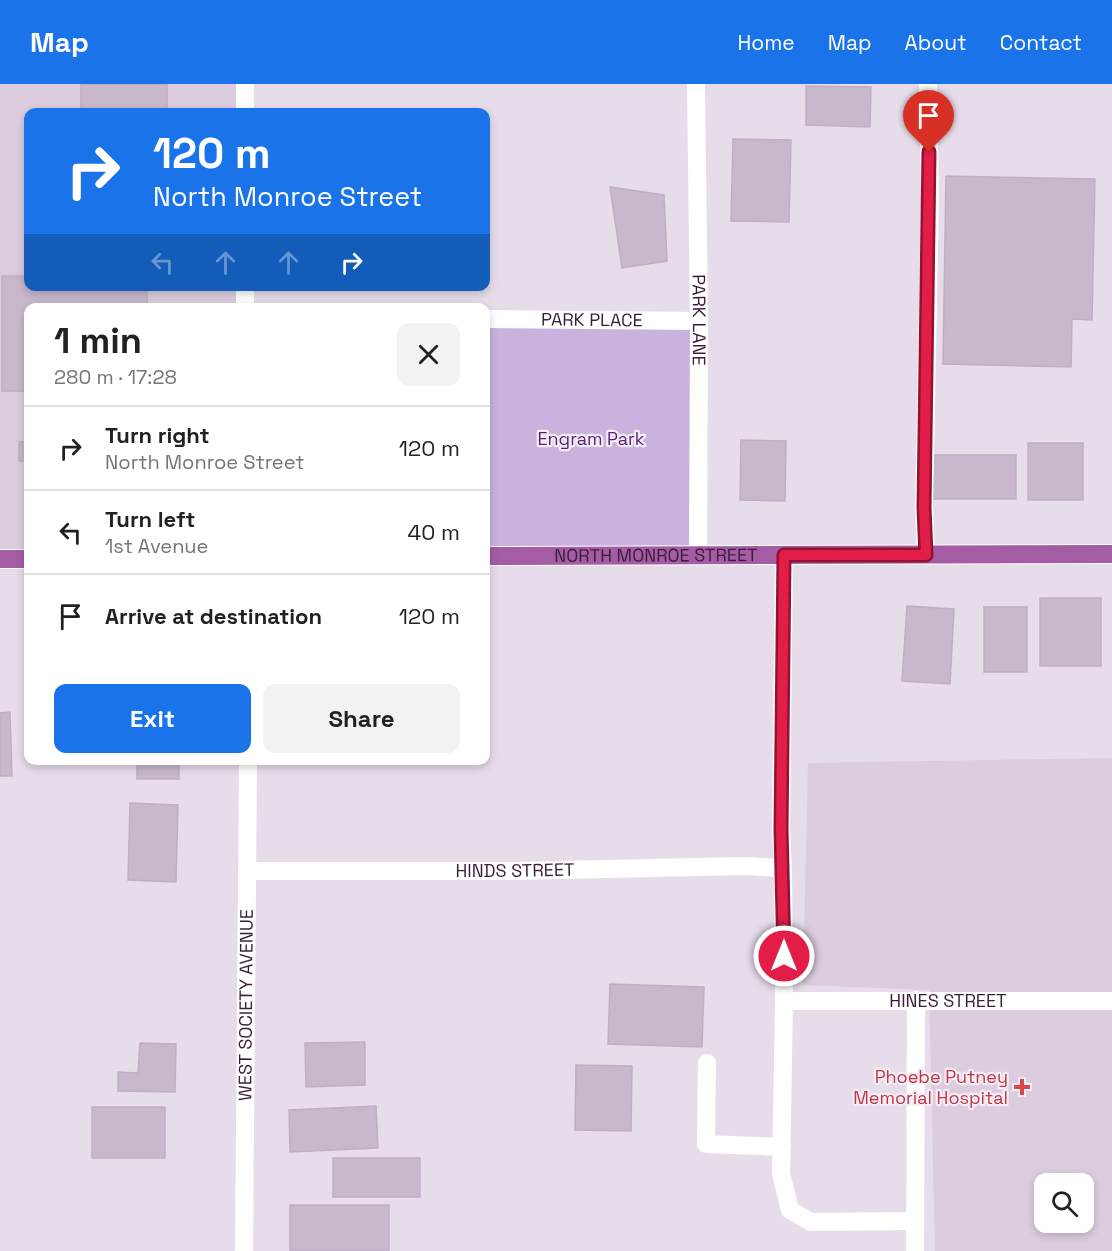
<!DOCTYPE html>
<meta charset="utf-8">
<style>
body{margin:0;font-family:"Space Grotesk",sans-serif;background:#f2f2f2;color:#202124;height:100vh;display:flex;flex-direction:column;font-size:22px;white-space:nowrap}
*{box-sizing:border-box;margin:0}
p{font-size:20px;color:#757577}
.icon{flex:none;width:33px;height:33px;fill:none;stroke:currentColor;stroke-width:2;stroke-linecap:round;stroke-linejoin:round}
.map{position:relative;flex:1;overflow:hidden}
.panel{position:absolute;left:24px;top:219px;width:466px;height:462px;display:flex;flex-direction:column;background:#fff;border-radius:12px;box-shadow:0 3px 9px #0003}
.panel>*{flex:none}
.guide{position:absolute;left:24px;top:24px;width:466px;height:183px;border-radius:12px;box-shadow:0 3px 9px #0003;background:#1a73e8;color:#fff;overflow:hidden}
.fabs{position:absolute;left:1034px;top:1089px;display:grid;gap:12px}
.fabs a{display:grid;place-items:center;width:60px;height:60px;border-radius:12px;background:#fff;box-shadow:0 3px 9px #0003;font-size:30px}
.pin{position:absolute;display:grid;place-items:center;width:51px;height:51px;color:#fff;margin:-62px -26px;border-radius:50% 50% 50% 0;rotate:-45deg;box-shadow:0 0 6px #0007}
.pin .icon{rotate:45deg}
.me{position:absolute;width:66px;margin:-33px;rotate:0deg;stroke-linejoin:round;filter:drop-shadow(0 0 4px #0008)}
.turn{display:flex;align-items:center;gap:21px;height:126px;padding:0 30px;font-size:27px}
.turn .icon{width:78px;height:78px;stroke-width:2.5}
.turn b{display:block;font-size:42px;line-height:51px}
.lanes{display:flex;align-items:center;height:57px;padding:0 30px;background:#0003;justify-content:center;gap:30px;direction:ltr}
.lanes .off{opacity:.35}
.round{display:grid;place-items:center;flex:none;width:63px;height:63px;border-radius:12px;background:#f2f2f2}
.overview{display:flex;align-items:center;justify-content:space-between;height:102px;padding:0 30px}
h1{font-size:36px;font-weight:700;line-height:45px}
.primary-button{display:flex;gap:12px;margin-top:auto;padding:12px 30px}
.primary-button a{flex:1;height:69px;border-radius:12px;background:#1a73e8;color:#fff;font-size:24px;font-weight:700;line-height:69px;text-align:center}
.primary-button a+a{background:#f2f2f2;color:#202124}
ul{padding:0;list-style:none}
li{display:flex;align-items:center;gap:18px;height:84px;padding:0 30px;border-top:2px solid #e0e0e0}
li div{flex:1}
li b{display:block;font-size:22px}
li em{font-style:normal}
header{display:flex;align-items:center;gap:36px;box-sizing:border-box;height:84px;padding:0 30px;background:#1a73e8;color:#fff}
header strong{font-size:28px}
nav{display:flex;gap:33px;margin-inline-start:auto;font-size:21px}
.map>svg:first-child{display:block}
.built{fill:#dbcdde;fill-rule:evenodd}
.green{fill:#c9b2de}
.building{fill:#c7b8cb;stroke:#c1aec4;stroke-width:1.5}
.lines{fill:none;stroke-linecap:round;stroke-linejoin:round}
.major-casing{stroke:#fff;stroke-width:20}
.minor{stroke:#fff;stroke-width:18}
.major{stroke:#a45ca4;stroke-width:18}
.route-casing{stroke:#92132f;stroke-width:15}
.route{stroke:#e11d48;stroke-width:10}
.health-dot{fill:#e0444e;stroke:#f4ecf7;stroke-width:2}
.labels{text-anchor:middle;stroke-width:4.5;stroke-linejoin:round;paint-order:stroke}
.street-label{font-size:18px;fill:#3a1d3a;stroke:#f4ecf7}
.park-label{font-size:18px;fill:#582474;stroke:#f4ecf7}
.health-label{font-size:18px;fill:#be3a42;stroke:#f4ecf7;text-anchor:end}
</style>
<header>
<strong>Map</strong>
<nav><a>Home</a><a>Map</a><a>About</a><a>Contact</a></nav>
</header>
<div class="map">
<svg width="1112" height="1167" viewBox="0 0 1112 1167">
<rect width="100%" height="100%" fill="#e7dcea"/>
<!-- built -->
<g class="built">
<path d="M0,0h242v28h-214v174l214,1v20l-214,1v248h-28z"/>
<path d="M1112,674v493h-177l-6,-261 -126,-5 5,-222zM1044,1100h39v38h-39z"/>
</g>
<!-- green -->
<path class="green" d="M486,237l210,2 -1,231 -209,1z"/>
<!-- building -->
<g class="building">
<rect x="81" y="0" width="86" height="28"/>
<path d="M806,2l65,1 -1,40 -64,-2z"/>
<path d="M733,55l58,1 -2,82 -58,-1z"/>
<path d="M946,92l149,3 -3,141 -20,-1 -1,48 -128,-3z"/>
<path d="M610,103l54,8 3,66 -45,7z"/>
<path d="M2,192h26v10h119v22h-119v83h-26z"/>
<path d="M741,356l45,1 -1,60 -45,-1z"/>
<rect x="19" y="358" width="9" height="19"/>
<rect x="1028" y="359" width="55" height="57"/>
<rect x="926" y="371" width="90" height="44"/>
<rect x="1040" y="514" width="61" height="68"/>
<path d="M907,522l47,3 -4,75 -48,-3z"/>
<rect x="984" y="523" width="43" height="65"/>
<path d="M10,628l2,64h-12v-63z"/>
<rect x="137" y="676" width="42" height="19"/>
<path d="M130,719l48,2 -2,77 -48,-2z"/>
<path d="M610,900l94,3 -2,60 -94,-3z"/>
<path d="M365,958v43l-59,2 -1,-44z"/>
<path d="M140,959l36,1 -1,48 -57,-1v-19l20,1z"/>
<path d="M576,981l56,1 -1,65 -56,-1z"/>
<path d="M376,1022l2,42 -88,4 -1,-42z"/>
<rect x="92" y="1023" width="73" height="51"/>
<rect x="333" y="1074" width="87" height="39"/>
<rect x="290" y="1121" width="99" height="46"/>
</g>
<g class="lines">
<!-- major casing -->
<g class="major-casing">
<g id="major">
<path id="s6" d="M486,472l626,-2"/>
<path d="M0,475h28"/>
</g>
</g>
<!-- minor -->
<g class="minor">
<path d="M245,0v28"/>
<path id="s1" d="M696,0l3,237 -1,234"/>
<path d="M245,202v22"/>
<path id="s2" d="M486,235l213,2"/>
<path d="M784,471l-3,274 2,39 1,133 -3,173 9,36 21,12 104,-1"/>
<path d="M926,471l-2,-47 6,-310 -2,-114"/>
<path id="s3" d="M248,787h266l230,-5 39,2"/>
<path id="s4" d="M784,917h328"/>
<path d="M707,979l-1,81 76,3"/>
<path id="s5" d="M244,1167l4,-491"/>
<path d="M915,1167l1,-251"/>
</g>
<!-- major -->
<use href="#major" class="major"/>
</g>
<g class="lines">
<!-- route casing -->
<g class="route-casing">
<path id="route" d="M784,872l-3,-127 3,-274h142l-2,-47 5,-356"/>
</g>
<!-- route -->
<use href="#route" class="route"/>
</g>
<!-- markers -->
<path class="health-dot" d="M1019 994h6v6h6v6h-6v6h-6v-6h-6v-6h6z"/>
<g class="labels">
<!-- street labels -->
<g class="street-label">
<text dy="6" stroke="none"><textPath href="#s2" startOffset="106">PARK PLACE</textPath></text>
<text dy="6" stroke="none"><textPath href="#s1" startOffset="236">PARK LANE</textPath></text>
<text dy="6" stroke="none"><textPath href="#s6" startOffset="170">NORTH MONROE STREET</textPath></text>
<text dy="6" stroke="none"><textPath href="#s3" startOffset="267">HINDS STREET</textPath></text>
<text dy="6" stroke="none"><textPath href="#s4" startOffset="164">HINES STREET</textPath></text>
<text dy="6" stroke="none"><textPath href="#s5" startOffset="246">WEST SOCIETY AVENUE</textPath></text>
</g>
<!-- park labels -->
<g class="park-label">
<text x="591" y="361">Engram Park</text>
</g>
<!-- health labels -->
<g class="health-label">
<text x="1008" y="999">Phoebe Putney<tspan x="1008" dy="21">Memorial Hospital</tspan></text>
</g>
</g>
</svg>
<div class="fabs">
<a><svg class="icon" aria-label="search" viewBox="0 0 24 24"><circle cx="10" cy="10" r="6"/><path d="M15 15l6 6"/></svg></a>
</div>
<div class="pin" style="left:929px;top:68px;background:#d93025"><svg class="icon" aria-label="arrive" viewBox="0 0 24 24"><path d="M6 21V4h12l-3 4 3 4H6"/></svg></div>
<svg class="me" style="left:784px;top:872px" viewBox="-20 -20 40 40"><circle r="17" fill="#e11d48" stroke="#fff" stroke-width="3"/><path d="M0-11L8 9 0 5-8 9z" fill="#fff"/></svg>
<div class="guide">
<div class="turn"><svg class="icon" aria-label="right" viewBox="0 0 24 24"><path d="M7 20v-9h11M14 6l5 5-5 5"/></svg><div><b>120 m</b>North Monroe Street</div></div>
<div class="lanes"><svg class="icon off" aria-label="left" viewBox="0 0 24 24"><path d="M17 20v-9H6M10 6l-5 5 5 5"/></svg><svg class="icon off" aria-label="ahead" viewBox="0 0 24 24"><path d="M12 20V5M6 11l6-6 6 6"/></svg><svg class="icon off" aria-label="ahead" viewBox="0 0 24 24"><path d="M12 20V5M6 11l6-6 6 6"/></svg><svg class="icon" aria-label="right" viewBox="0 0 24 24"><path d="M7 20v-9h11M14 6l5 5-5 5"/></svg></div>
</div>
<section class="panel">
<div class="overview"><div><h1>1 min</h1><p>280 m · 17:28</p></div><a class="round"><svg class="icon" aria-label="close" viewBox="0 0 24 24"><path d="M6 6l12 12M18 6L6 18"/></svg></a></div>
<ul>
<li><svg class="icon" aria-label="right" viewBox="0 0 24 24"><path d="M7 20v-9h11M14 6l5 5-5 5"/></svg><div><b>Turn right</b><p>North Monroe Street</p></div><em>120 m</em></li>
<li><svg class="icon" aria-label="left" viewBox="0 0 24 24"><path d="M17 20v-9H6M10 6l-5 5 5 5"/></svg><div><b>Turn left</b><p>1st Avenue</p></div><em>40 m</em></li>
<li><svg class="icon" aria-label="arrive" viewBox="0 0 24 24"><path d="M6 21V4h12l-3 4 3 4H6"/></svg><div><b>Arrive at destination</b></div><em>120 m</em></li>
</ul>
<div class="primary-button"><a>Exit</a><a>Share</a></div>
</section>
</div>
